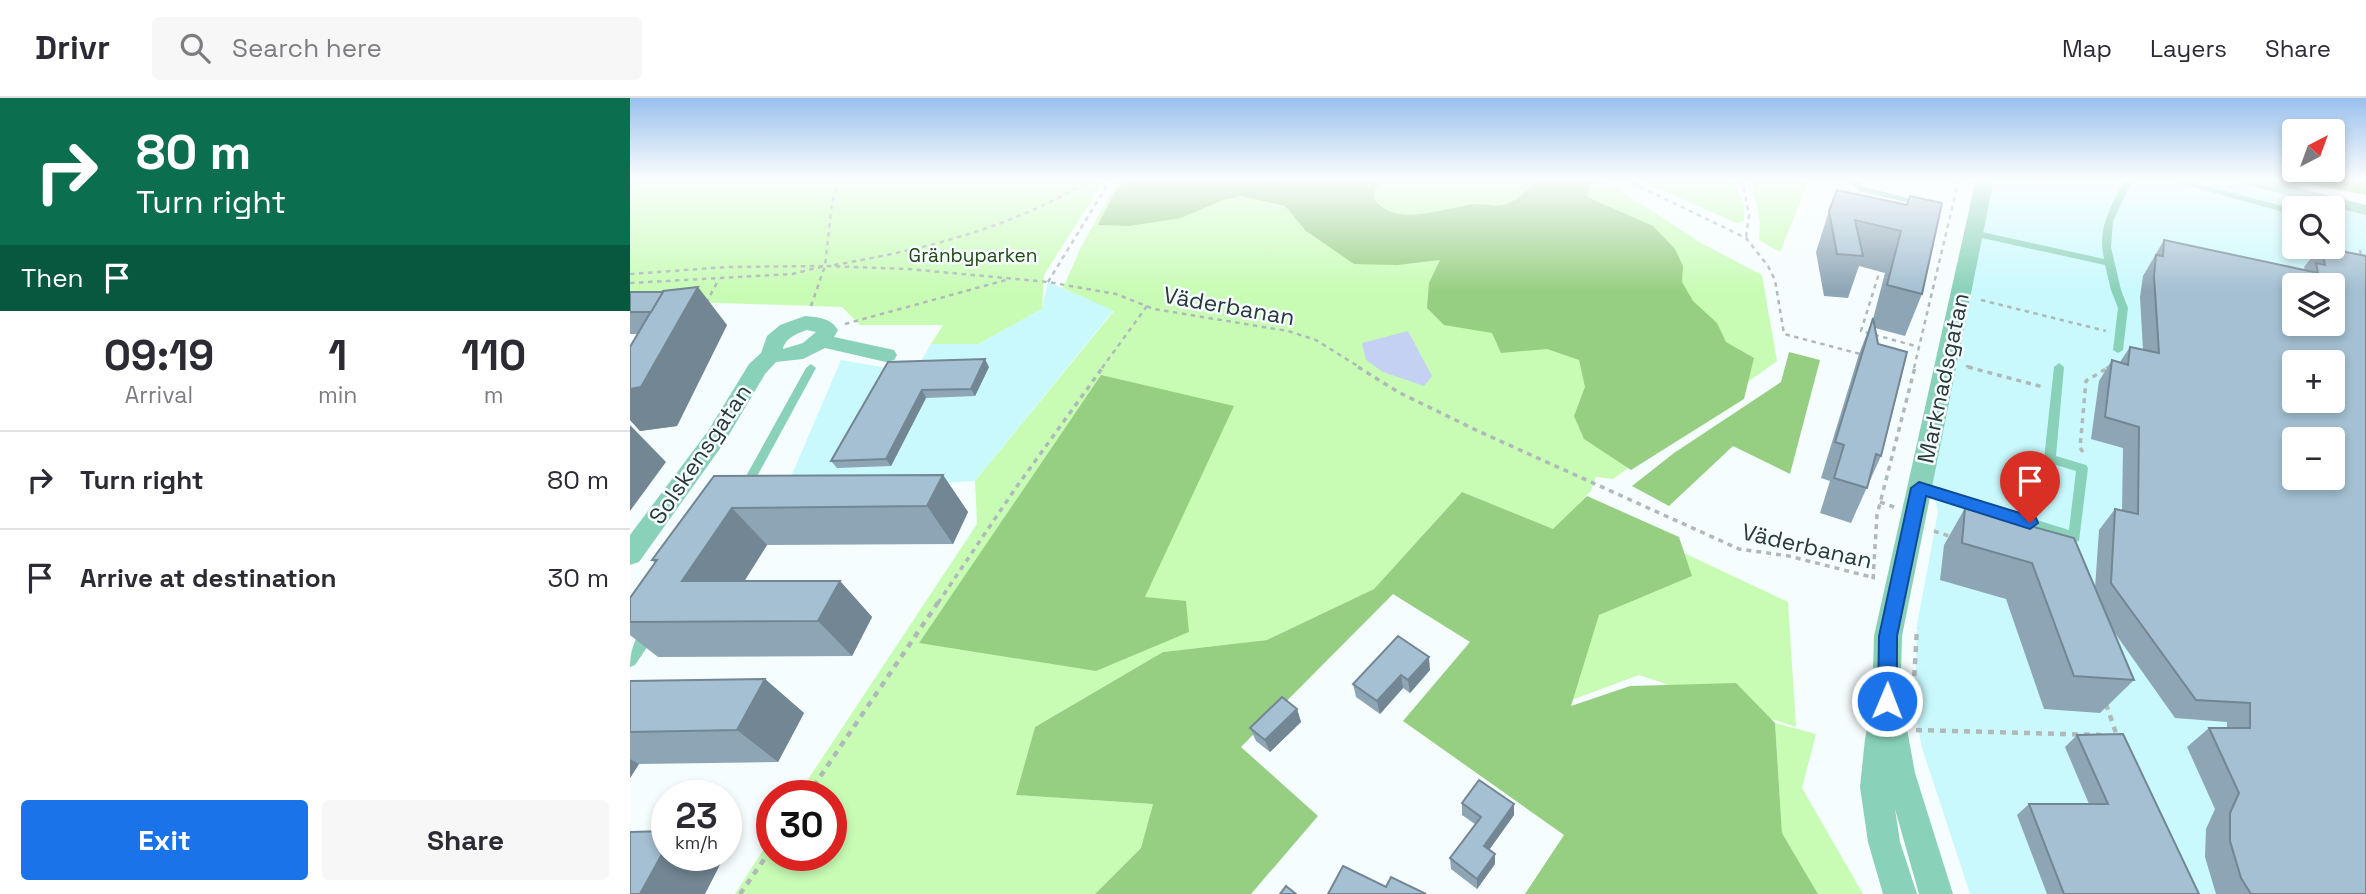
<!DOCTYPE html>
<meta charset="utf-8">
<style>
body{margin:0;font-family:"Space Grotesk",sans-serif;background:#f7f7f7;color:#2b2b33;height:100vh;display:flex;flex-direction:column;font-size:26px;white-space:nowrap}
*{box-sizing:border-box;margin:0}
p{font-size:23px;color:#7c7c81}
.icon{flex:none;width:38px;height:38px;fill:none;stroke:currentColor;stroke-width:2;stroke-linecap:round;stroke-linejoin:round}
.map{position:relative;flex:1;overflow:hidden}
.details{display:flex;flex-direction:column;background:#fff;width:630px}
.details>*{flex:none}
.guide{background:#0b6e4f;color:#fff;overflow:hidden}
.needle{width:46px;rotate:41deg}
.fabs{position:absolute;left:1652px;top:21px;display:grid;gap:14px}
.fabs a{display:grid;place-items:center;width:63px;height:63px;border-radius:7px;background:#fff;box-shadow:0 4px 10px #0003;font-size:35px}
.speed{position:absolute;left:21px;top:682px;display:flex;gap:14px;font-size:35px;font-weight:700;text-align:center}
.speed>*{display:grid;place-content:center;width:91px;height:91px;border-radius:50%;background:#fff;box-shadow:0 4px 10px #0003;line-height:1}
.speed small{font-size:18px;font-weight:400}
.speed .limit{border:10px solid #d22;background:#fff;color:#111}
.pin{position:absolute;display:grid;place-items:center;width:60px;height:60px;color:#fff;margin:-72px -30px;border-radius:50% 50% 50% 0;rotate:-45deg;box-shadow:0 0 7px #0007}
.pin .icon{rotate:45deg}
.me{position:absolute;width:77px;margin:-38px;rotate:1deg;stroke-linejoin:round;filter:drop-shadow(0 0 5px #0008)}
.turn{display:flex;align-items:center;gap:24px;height:147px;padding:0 21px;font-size:32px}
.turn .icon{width:91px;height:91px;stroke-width:2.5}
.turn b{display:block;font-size:49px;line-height:60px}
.then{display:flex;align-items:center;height:66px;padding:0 21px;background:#0003;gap:14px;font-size:26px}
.eta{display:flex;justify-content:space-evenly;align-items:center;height:119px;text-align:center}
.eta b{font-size:42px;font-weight:700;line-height:49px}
.button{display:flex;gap:14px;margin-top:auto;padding:14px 21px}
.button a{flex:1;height:80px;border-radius:7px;background:#1a73e8;color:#fff;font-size:28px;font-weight:700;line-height:80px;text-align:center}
.button a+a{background:#f7f7f7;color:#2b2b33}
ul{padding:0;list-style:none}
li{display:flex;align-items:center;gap:21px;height:98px;padding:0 21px;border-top:2px solid #e1e1e2}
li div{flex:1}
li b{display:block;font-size:26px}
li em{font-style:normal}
header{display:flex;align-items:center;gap:42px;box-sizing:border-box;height:98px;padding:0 35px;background:#fff;border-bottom:2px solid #e1e1e2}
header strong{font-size:33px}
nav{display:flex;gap:38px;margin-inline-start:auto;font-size:24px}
.search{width:490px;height:63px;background:#f7f7f7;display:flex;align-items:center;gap:18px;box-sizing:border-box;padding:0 24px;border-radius:7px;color:#7c7c81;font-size:26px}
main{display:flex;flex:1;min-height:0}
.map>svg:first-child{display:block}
.built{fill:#c9f9fd;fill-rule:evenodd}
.green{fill:#c8fcb5}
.forest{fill:#97cf82}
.water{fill:#c4d1f2}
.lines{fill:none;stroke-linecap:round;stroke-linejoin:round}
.path-far2{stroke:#b0b9ba;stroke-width:2.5;stroke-dasharray:4.5 4.5;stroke-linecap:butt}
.path-far1{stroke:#b0b9ba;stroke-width:3.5;stroke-dasharray:5 5;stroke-linecap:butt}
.path{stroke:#b0b9ba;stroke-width:4.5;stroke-dasharray:6 6;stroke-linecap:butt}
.service{fill:#89d1b8;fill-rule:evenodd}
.minor{fill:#89d1b8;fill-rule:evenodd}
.wall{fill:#8da5b5}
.shaded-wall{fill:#738693}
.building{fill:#a4c0d2;stroke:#738693;stroke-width:2;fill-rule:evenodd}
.route{fill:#1a73e8;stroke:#114b97;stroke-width:2}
.labels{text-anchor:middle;stroke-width:5;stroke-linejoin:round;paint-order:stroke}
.far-park-label{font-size:19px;fill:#234712;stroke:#f6fdfe}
.street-label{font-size:23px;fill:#2a393a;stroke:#f6fdfe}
</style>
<header>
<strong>Drivr</strong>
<div class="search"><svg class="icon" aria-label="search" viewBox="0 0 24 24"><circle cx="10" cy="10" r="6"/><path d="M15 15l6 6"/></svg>Search here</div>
<nav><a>Map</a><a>Layers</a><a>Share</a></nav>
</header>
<main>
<section class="details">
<div class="guide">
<div class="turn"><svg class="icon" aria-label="right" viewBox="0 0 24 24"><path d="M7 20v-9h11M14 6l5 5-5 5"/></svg><div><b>80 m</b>Turn right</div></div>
<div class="then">Then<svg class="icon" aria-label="arrive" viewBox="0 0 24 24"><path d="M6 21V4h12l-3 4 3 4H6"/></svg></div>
</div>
<div class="eta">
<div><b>09:19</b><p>Arrival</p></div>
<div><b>1</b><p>min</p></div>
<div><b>110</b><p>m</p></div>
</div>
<ul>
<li><svg class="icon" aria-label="right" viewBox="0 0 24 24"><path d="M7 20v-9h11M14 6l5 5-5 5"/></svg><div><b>Turn right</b></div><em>80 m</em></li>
<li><svg class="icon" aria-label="arrive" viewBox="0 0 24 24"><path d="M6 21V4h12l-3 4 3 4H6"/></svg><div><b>Arrive at destination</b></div><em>30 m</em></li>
</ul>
<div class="button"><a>Exit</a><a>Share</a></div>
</section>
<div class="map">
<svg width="1736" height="796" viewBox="0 0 1736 796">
<rect width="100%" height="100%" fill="#f6fdfe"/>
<!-- built -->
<g class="built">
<path d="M1362,81h237l137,35v680h-396l-48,-146 -7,-36 2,-87 21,-113 -7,-29zM1664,110h39v39h-39zM1664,187h39v39h-39zM1664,264h39v39h-39zM1664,341h39v39h-39z"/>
<path d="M418,184l66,28 -139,171 -191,12 57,-133 52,9h23l15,-25h47l64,-35z"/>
</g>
<!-- green -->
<g class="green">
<path d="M0,81h475l-61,96 -2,34 -64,35h-47l12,-19h-83l-18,-18 -212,-7z"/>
<path d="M489,81h476l23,10 83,54 61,32 15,86 -164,118 -17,-2 -5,14 -38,39 -91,-38 -88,97 -107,51 -104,12 -128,75 -18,68 136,9 -12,44 -46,46h-360l37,-58v20h59v-60h-34l180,-272 -2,-43 139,-170 -51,-23 18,-41z"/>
<path d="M1007,81h96l11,27v15l-8,2z"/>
<path d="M1121,81h53l2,8 -26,65 -21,-12 1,-18z"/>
<path d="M984,422l174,82 8,125 -157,-52 -89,33z"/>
<path d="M1145,625l41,11 -14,54 61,106h-45l-36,-61z"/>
</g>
<!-- forest -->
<g class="forest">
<path d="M495,81h261l-11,11 -1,9c23,31 72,7 103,5 8,0 19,3 27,1 12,-4 23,-14 31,-22l-3,-4h59l1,3 -5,15 66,29 22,23 8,17 -1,16 11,19 24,22 9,19 28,16 -10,41 -113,71 -47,-31 -10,-23 11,-29 -6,-27 -32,-11 -46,4 -9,-20 -48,-8 -17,-17 2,-25 11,-23 -43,5 -43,-1 -48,-33 -21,-25 -44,-10 -18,4 -42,18 -52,8 -31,-1 17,-33z"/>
<path d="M1654,81h82v16z"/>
<path d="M1159,254l31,8 -30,114 -57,-28 -64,60 -37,-20 42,-33 107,-71z"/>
<path d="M471,277l133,31 -89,191 41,4 3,31 -93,39 -177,-28z"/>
<path d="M832,394l91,37 34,-33 92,41 13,39 -93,39 -28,91 59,-20 106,-3 39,40 7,110 36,61h-293l39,-59 -161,-114 67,-79 -77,-48 -152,153 77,69 -67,78h-156l46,-46 12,-44 -137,-9 19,-68 128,-75 104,-12 107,-51z"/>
</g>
<!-- water -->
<path class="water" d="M778,233l24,45 -8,10 -41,-14 -17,-12 -4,-17z"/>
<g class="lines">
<!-- path-far2 -->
<g class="path-far2">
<path d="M994,81l122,59 22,28 7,14 9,54 80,21"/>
<path d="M1112,81l7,36 -3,23"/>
<path d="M1730,152l2,9 4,1"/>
<path d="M204,167c92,-16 178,-37 258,-86"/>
<path d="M1251,169l-20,64 58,16"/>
<path d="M0,176l97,-7 96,-1"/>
<path d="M418,184l63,-103"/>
<path d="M0,185l162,-9 33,-8 84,3 139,13 68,12 38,15 134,22 28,9 45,28"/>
<path d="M1351,202l125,31"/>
<path d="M76,205l13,-24"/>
<path d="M181,208l14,-40 7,-63 8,-24"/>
<path d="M215,226l161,-44"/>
<path d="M1336,268l9,2"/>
<path d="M472,270l45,-62"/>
<path d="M1284,270l45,-189"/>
<path d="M1476,270l4,-2"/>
</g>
<!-- path-far1 -->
<g class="path-far1">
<path d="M728,269l42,26 78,38 261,118 50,7 86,22"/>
<path d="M1338,269l75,20"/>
<path d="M1453,354l-3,-4 6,-67 23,-14"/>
<path d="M1250,404l14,5"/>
<path d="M1304,433l18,6"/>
<path d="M1243,481l4,-64 38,-148"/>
<path d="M308,505l77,-114 88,-122"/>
</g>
<!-- path -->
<g class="path">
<path d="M1283,602l4,-72"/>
<path d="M1476,606l11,32"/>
<path d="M1286,632l185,5"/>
<path d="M177,698l132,-195"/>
<path d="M110,796l32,-46"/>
</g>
<!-- service -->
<g class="service">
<path d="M1217,81h9l9,8 62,16 -4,3 -64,-15z"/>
<path d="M1495,81h8l-20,42 -2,26 10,43 7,18 -5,42 -5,3 -5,-3 5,-42 -7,-18 -6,-25 -132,-29 -5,-3 5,-3 131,29c-7,-32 7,-52 21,-80z"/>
<path d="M1534,81h15l115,30v6z"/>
<path d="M1429,265l5,4 -8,89 30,9 2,3 -9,73 -4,1 -160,-51 -2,-3 6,-5 150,47 7,-59 -30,-9 -2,-3 10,-92z"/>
<path d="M181,266l5,4 -68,125h-8l-2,-3 2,-3 66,-119z"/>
<path d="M21,526l5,2 2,4 -2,4 -21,31 -5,2c0,-16 5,-35 21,-43z"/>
</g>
<!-- minor -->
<g class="minor">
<path d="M1346,81h18l-92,457 -2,72 5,10 10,55 38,121h-34l-24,-85 5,33 17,52h-34l-15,-52 -8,-55 5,-48 7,-38 2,-65z"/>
<path d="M1606,81h30l100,26v10l-127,-32z"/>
<path d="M175,218c13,1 26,2 33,14l-4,7 60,13 3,5 -3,5 -8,2 -61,-14 -22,11 -27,3 -11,12 -41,69 -85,119 -9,3v-30l78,-104 41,-67 12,-11 6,-17 13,-11zM177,232l9,2 -13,11 -20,6c2,-11 15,-16 24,-19z"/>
</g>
</g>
<!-- wall -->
<g class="wall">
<path d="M1280,98l12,98 -17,42 -30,-8 6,128 -30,67 -31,-10 10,-32 -9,-3 38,-124 14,-36v1l12,-46 -26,-7 -11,32 -24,-2 -8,-44 13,-41 78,-6z"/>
<path d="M1534,142l141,30 -1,-3 16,-20h4l42,647h-150l-11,-37 1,-28 9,-20 -28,-62 22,-19h18v-6l-52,-4 -63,-89 22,51 -34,33 -56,-4 -38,-110 -66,-19 4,-35 21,-37 130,80 4,-58 16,-21 7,2 1,-63 -32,-9 8,-58 13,-21 8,2 10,-15 13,3 -3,-53 3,-21z"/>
<path d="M0,194l97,33 -50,101 -37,5 -10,-11v-73l8,-13h-8z"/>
<path d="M258,264l101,5 -14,29 -49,2 -35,68 -54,2 -6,-7z"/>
<path d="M313,377l25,37 -15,32 -186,1 -23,36h96l32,36 -20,39 -194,1 -28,-22v-37l25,-35 -3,-3 62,-84z"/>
<path d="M768,538l32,34 -20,23 -7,-5 -23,26 -24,-17 -3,-13z"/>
<path d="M135,581l39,34 -26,49 -139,2 -9,14v-97z"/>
<path d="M667,611l4,13 -31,30 -14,-11 -6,-13z"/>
<path d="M1447,637l122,159h-152l-30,-79 12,-11h60l-24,-57z"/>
<path d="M832,705l52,12 -25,35 6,14 -18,25 -26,-20 -1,-11 25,-34 -13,-9z"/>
</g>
<!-- shaded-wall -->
<g class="shaded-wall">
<path d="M68,189l29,38 -50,101 -37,5 -10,-11v-31z"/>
<path d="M355,261l4,8 -14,29 -4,-7z"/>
<path d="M292,292l4,8 -35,68 -5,-7z"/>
<path d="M0,327l36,37 -36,49z"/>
<path d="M313,377l25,37 -15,32 -26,-38z"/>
<path d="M102,410l35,37 -45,72 -40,-36z"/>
<path d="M210,483l32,36 -20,39 -34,-35z"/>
<path d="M799,559l1,13 -20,23 -2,-13z"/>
<path d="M771,577l2,13 -23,26 -3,-13z"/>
<path d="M135,581l39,34 -26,49 -41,-32z"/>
<path d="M667,611l4,13 -31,30 -5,-12z"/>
<path d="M0,661l9,5 -9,14z"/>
<path d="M884,706v11l-30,42v-11z"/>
<path d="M37,747v11h50l6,3 -18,35h-65z"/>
<path d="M865,756v10l-18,25v-10z"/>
</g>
<!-- building -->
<g class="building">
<path d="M1207,92l70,15 3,-9 32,7 -20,91 -35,-9 14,-54 -46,-11 8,36 -26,-2 -8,-43z"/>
<path d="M1534,142l154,33 -2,-10 9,2 -4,-18 45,9v638h-115l-10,-16 -11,-37v-28l9,-20 -30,-65h41v-25l-54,-3 -85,-117 4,-74 23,5 1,-87 -34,-10 7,-57 16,5 2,-18 29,6 -5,-77 2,-21 7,1zM1664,187h39v39h-39zM1664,264h39v39h-39zM1664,341h39v39h-39z"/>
<path d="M68,189l-57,100 -11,2v-42l33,-56z"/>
<path d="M0,194h33l-12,20h-21z"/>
<path d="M1243,220l5,26 29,8 -26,104 -5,-2 -9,34 -33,-10 10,-33 -9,-3z"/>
<path d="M355,261l-14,30 -49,1 -36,69 -55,2 57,-99z"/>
<path d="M313,377l-16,31 -195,2 -50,73h158l-22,40 -188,1v-24l27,-38h-5l62,-84z"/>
<path d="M1335,410l109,30 60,142 -60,-4 -42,-113 -70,-20z"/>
<path d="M768,538l31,21 -21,23 -7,-5 -24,26 -24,-17z"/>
<path d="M135,581l-28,51 -107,2v-51z"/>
<path d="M652,599l15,12 -32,31 -15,-12z"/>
<path d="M1493,636l76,160h-135l-35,-90h79l-31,-69z"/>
<path d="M849,682l35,24 -30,42 11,8 -18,25 -27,-21 31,-41 -19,-14z"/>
<path d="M37,733v14l-27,49h-10v-62z"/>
<path d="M713,768l43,21 5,-10 35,17h-98z"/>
<path d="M656,788l10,8h-16z"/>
</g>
<!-- sky -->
<linearGradient id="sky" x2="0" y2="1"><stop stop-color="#99c0ec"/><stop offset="0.42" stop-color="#fbfeff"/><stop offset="1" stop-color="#fbfeff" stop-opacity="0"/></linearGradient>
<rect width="1736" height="193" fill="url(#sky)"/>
<!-- route -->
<path class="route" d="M1289,384l117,36 2,5 -8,6 -104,-33 -29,140v65l-3,6 -7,2 -6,-2 -3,-6 1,-65 32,-148z"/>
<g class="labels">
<!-- far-park labels -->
<g class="far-park-label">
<text x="343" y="164">Gränbyparken</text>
</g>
<!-- street labels -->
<g class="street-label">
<text transform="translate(599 208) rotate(10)" y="8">Väderbanan</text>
<text transform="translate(1313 280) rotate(-78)" y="8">Marknadsgatan</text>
<text transform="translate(70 356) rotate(-56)" y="8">Solskensgatan</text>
<text transform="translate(1177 448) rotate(13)" y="8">Väderbanan</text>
</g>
</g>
</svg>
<div class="fabs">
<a><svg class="needle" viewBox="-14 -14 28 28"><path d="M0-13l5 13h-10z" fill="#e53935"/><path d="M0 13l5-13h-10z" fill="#7c7c81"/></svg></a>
<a><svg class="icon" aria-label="search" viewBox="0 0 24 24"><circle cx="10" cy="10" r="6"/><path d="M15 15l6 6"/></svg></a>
<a><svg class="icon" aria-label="layers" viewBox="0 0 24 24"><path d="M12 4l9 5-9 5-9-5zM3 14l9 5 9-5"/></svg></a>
<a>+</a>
<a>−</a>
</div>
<div class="speed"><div>23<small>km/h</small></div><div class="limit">30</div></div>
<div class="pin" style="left:1400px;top:425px;background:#d93025"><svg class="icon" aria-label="arrive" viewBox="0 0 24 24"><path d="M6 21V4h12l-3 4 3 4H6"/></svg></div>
<svg class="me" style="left:1257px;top:603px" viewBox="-20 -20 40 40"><circle r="17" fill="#1a73e8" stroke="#fff" stroke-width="3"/><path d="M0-11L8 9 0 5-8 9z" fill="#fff"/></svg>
</div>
</main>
